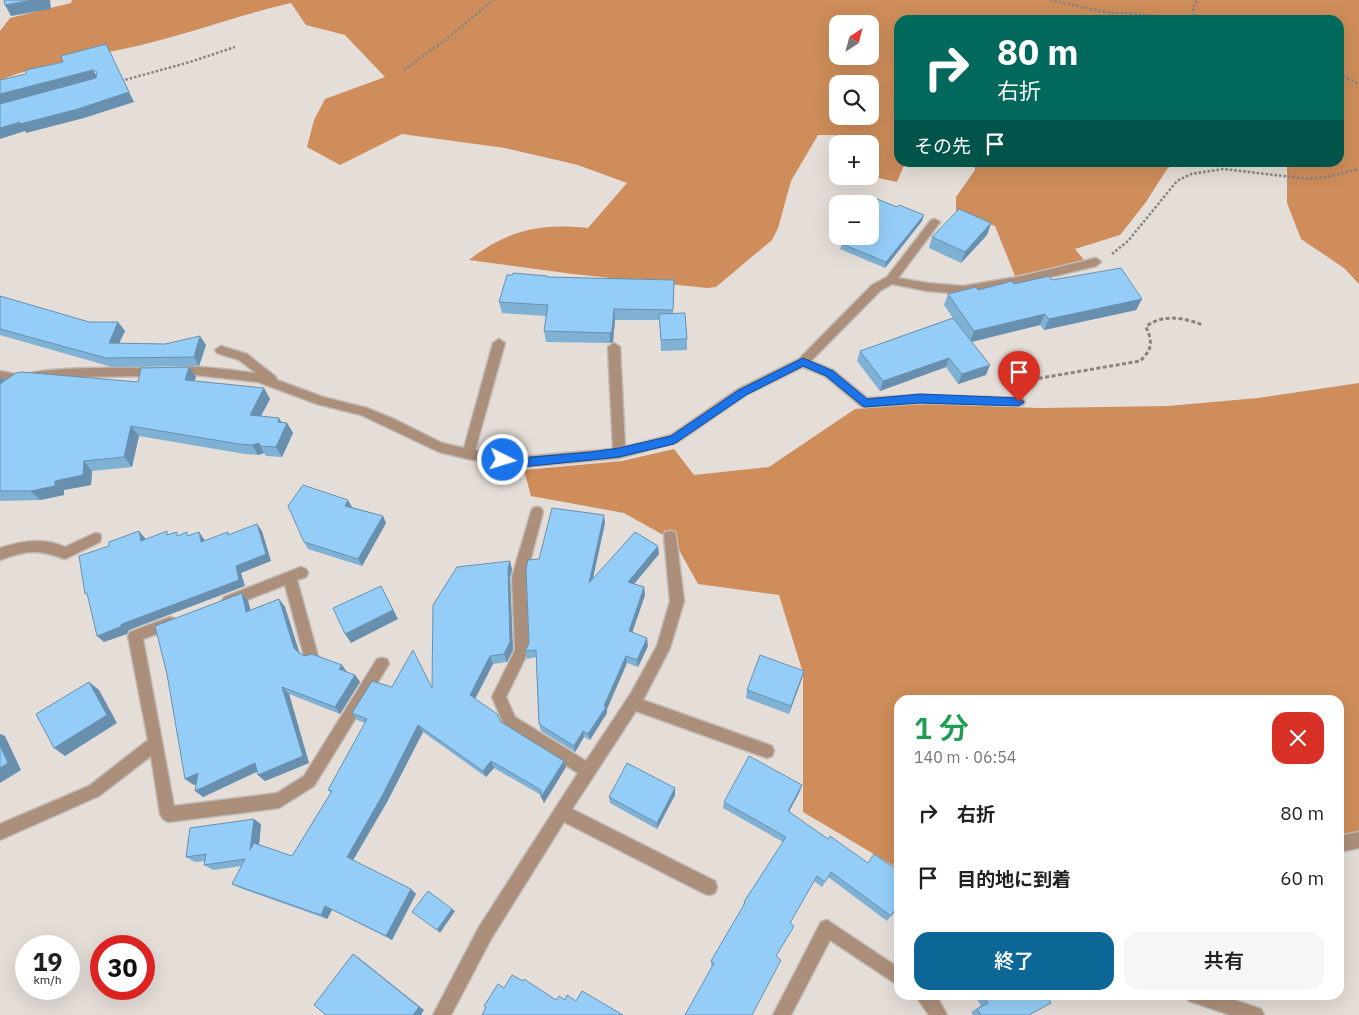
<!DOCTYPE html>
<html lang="ja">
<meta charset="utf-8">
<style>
body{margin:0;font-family:"IBM Plex Sans","Noto Sans JP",sans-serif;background:#f6f6f6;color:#202124;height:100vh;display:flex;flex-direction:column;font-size:19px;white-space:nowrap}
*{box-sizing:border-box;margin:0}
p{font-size:16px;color:#757577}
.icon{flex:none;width:28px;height:28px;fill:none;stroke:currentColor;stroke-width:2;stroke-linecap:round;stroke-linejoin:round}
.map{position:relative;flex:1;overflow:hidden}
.details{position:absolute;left:894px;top:695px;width:450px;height:305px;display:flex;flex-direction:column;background:#fff;border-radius:15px;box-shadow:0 5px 20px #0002}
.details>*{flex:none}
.top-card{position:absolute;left:894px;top:15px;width:450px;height:152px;border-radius:15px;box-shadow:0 5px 20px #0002;background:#00695c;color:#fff;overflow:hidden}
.needle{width:32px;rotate:36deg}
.controls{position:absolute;left:829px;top:15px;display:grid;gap:10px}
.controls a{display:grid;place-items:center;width:50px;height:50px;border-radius:10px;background:#fff;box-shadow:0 5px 20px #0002;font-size:25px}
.speed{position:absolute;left:15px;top:935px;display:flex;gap:10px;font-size:25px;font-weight:700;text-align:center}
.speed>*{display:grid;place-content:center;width:65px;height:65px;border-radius:50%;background:#fff;box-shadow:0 5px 20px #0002;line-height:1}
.speed small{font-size:12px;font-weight:400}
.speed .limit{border:8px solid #d22;background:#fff;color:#111}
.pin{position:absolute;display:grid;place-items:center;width:42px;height:42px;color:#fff;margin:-51px -21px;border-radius:50% 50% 50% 0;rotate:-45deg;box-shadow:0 0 5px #0007}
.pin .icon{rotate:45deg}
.me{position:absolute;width:55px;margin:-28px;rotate:95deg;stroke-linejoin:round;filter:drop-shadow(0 0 4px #0008)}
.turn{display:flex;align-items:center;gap:18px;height:105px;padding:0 20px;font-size:22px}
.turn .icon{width:65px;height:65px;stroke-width:2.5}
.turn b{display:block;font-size:35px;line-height:42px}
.then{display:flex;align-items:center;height:48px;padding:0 20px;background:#0003;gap:10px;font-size:19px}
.round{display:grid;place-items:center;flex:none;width:52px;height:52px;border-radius:15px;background:#f6f6f6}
.summary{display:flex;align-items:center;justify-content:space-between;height:85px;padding:0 20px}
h1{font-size:30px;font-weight:600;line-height:38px;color:#1e9e55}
.button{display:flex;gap:10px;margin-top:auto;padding:10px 20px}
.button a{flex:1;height:58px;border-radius:15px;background:#0c6797;color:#fff;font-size:20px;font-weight:600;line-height:58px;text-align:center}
.button a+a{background:#f6f6f6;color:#202124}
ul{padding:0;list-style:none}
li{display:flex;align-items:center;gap:15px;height:65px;padding:0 20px}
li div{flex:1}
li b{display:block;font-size:19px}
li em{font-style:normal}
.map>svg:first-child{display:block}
.forest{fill:#ce8d5a;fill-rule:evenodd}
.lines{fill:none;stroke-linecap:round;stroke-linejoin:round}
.minor-casing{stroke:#c1bbb6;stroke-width:3}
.path-far1{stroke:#898481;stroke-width:2.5;stroke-dasharray:2.5 2;stroke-linecap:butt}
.path{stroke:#898481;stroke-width:3;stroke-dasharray:4 2.5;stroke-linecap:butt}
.minor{fill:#ac8f7a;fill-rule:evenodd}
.wall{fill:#7fb1d5}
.shaded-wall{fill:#6890ae}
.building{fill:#94cef8;stroke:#6890ae}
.route{fill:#1a73e8;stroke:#114b97}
</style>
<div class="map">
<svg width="1359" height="1015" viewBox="0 0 1359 1015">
<rect width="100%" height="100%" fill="#e4ddd8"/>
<!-- forest -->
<g class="forest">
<path d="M72,0h1287v284l-15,-16 -43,-29 -14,-36v-40l52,-1v-142h-440v142l6,1 -8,19 -29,-6h2v-32h-30l-5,-9h-17l-27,46 -13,47 -6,12 -56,47 -9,1 -134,-14 -104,-14c38,-30 71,-37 119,-32l39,-45 -49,-18 -73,-17 -96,-13 -7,-1 -62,31 -33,-18 7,-27 11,-21 60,-22 -40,-42 -39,-10 -15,-22c-52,12 -102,31 -154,43 -46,10 -93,17 -137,34v-49l10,-13 61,-15zM838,24h32v32h-32zM838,84h32v32h-32z"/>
<path d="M974,163h200l-7,6 -21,33 -26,33 -45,14 10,12 -70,15 -20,-50 -39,-14v-15l19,-27z"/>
<path d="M1359,383v449l-20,3v-135h-440v169l-96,-57v-139l-24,-78 -81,-11 -24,-43 -50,-28 -93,-17 -7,-26 98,-9 52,-12 20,26 75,-8 86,-58 68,-5 116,4 129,-2 90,-8z"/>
</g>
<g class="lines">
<!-- minor casing -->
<g class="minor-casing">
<g id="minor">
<path d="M935,219l5,3 -42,56 29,5 36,3 59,-10 74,-18 5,4 -5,4 -74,18 -59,10 -36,-3 -35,-7 -12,7 -69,70 22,9 34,28 53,-3 99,3 4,1 2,3 -2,3 -103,-2 -55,4 -4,-1 -36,-30 -22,-9 -57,28 -68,47 -59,16 -98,9 -53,-8 -29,-7 -78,-37 -44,-11 -59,-22 -63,-7h-20l-6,-4c8,-10 72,1 87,2l-17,-13 -22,-7 -2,-3 6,-4 26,8 29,23 1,3 46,17 44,11 29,12 46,23 22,5 29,-105 6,-4 6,4 -30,107 46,7 92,-8 -5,-102 6,-4 6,4 5,100 46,-12 67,-46 61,-30 73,-74 15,-8 44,-57z"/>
<path d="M155,368l6,4 -6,4 -83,1 -41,3 -4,-2 -6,4 -21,-3v-8l25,5c7,-10 112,-8 130,-8z"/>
<path d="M537,507l4,1 2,4 -17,65 3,73 -23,47 9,20 71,44 45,-68 26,-47 13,-45 -6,-65 1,-4 5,-1 5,1 1,4 8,65 -14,47 -27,52 124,44 5,2 2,5 -2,5 -5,2 -131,-47 -64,98 143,72 2,6 -2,6 -6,2 -6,-2 -139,-71 -73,117 -40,76h-18l46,-88 99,-154 -73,-46 -13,-30 23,-47 -3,-73 19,-65 2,-4z"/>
<path d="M95,533l5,1 1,4 -1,4 -35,17c-27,-10 -38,-9 -65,1v-12c22,-7 43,-11 65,-1z"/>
<path d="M301,567l5,2 2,4 -2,4 -9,3 21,76 -2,4 -5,2 -5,-2 -2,-4 -19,-71 -56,22 -5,-2 -2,-4 2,-4z"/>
<path d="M170,617l5,2 2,4 -2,4 -32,12 31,167 103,-13 27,-17 73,-117 5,-1 5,1 2,5 -75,122 -35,22 -111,14 -5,-3 -3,-5 -9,-58 -52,40 -99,44v-16l89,-38 59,-46 -20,-104 2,-4z"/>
<path d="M1359,832v16l-20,4v-16z"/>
<path d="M827,920l72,48v18l-69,-46 -39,75h-18l48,-93z"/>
<path d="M915,995h21l11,20h-18z"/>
<path d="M1187,995h33l41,14 3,6h-34l-41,-14z"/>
</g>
</g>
<!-- path-far1 -->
<g class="path-far1">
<path d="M1050,0l60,13h20l51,7"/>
<path d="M1195,20l-2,-13 4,-7"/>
<path d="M404,70l49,-36 40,-34"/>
<path d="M1339,74l20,10"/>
<path d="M121,81l69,-19 45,-15"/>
<path d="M1112,254l16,-13 49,-60 14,-7 32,-5 87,10 18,-2 31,-8"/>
</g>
<!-- path -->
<path class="path" d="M1029,386l6,-7 105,-18c12,-11 13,-19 6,-34 16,-14 39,-9 57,-2"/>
<!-- minor -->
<use href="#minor" class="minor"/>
</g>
<!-- wall -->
<g class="wall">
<path d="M897,207l27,8 -2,6 -37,47 -45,-19 2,-5z"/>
<path d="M991,223l-4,12 -26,28 -32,-15 3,-11z"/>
<path d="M547,276l1,1 126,3 -1,34 14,25v11l-26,1 -1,-31h-45l-2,22 -3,1 -64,-1 -2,-11 2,-15 -44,-3 -3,-11z"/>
<path d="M1052,280l90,19 -6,11 -92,20 -4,-5 -68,17 14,33 -28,9 -12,-17 -66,24 -23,-30 3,-10 93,-33 -9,-13 4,-11 66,-10z"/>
<path d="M0,296l89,26h29l7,9 -6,12 87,2 -7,21 -87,1 -112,-32z"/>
<path d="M0,376l5,5 133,1 58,-5 -2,4 70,7 6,11 -9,17 21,6 5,1 6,10 -11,24 -16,-1 -2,-3 -6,2 -13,-1 -106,-18 -7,31 -40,4 -1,14 -27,5v5l-24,5 -40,1z"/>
<path d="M352,507l31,9 3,7 -24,43 -54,-17 -4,-7z"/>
<path d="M605,523l-12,56 66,-25 -25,30 10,3 1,8 -13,37 16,14 -10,21 -11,-4 -20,46v4l-17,27 -6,-3 -9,15 -34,-21 -2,-7 -3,-67 -9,2 -2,-8 4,-8 10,-84z"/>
<path d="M510,561l2,9 -2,7 3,73 -6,12 -14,2 -18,35 26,23 65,45 -22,36 -3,-8 -47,-27 -8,9 -63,-45 -36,70 -34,58 63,34 -24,46 -60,-30 -5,9 -87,-31 -8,-4 10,-18 -29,4 -9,-5 1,-4 -10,1 -9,-5 75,-33 -2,21 33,11 39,-63 -3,-3 37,-67 -8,-3 -5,-7 40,-26h40z"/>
<path d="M242,593l6,8 2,9 29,-11 6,8 15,47 55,21 5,7 -20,32 -51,-20 20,69 -44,18 -7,-6 -1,-3 -54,25 -7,-13 -2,1 -9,-6z"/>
<path d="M804,671l-15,43 -43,-16 1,-8z"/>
<path d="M802,785l-2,6 -11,21 39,27 40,24 31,8v46l-6,-4 -6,8 -59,-44 -6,10 -8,-6 -102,85 -1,-2v-3l32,-54 1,-5 39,-60 -60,-34 1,-6z"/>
<path d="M675,795l-18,34 -47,-26 -1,-6z"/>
<path d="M975,995h71l-17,20h-56l-2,-3 10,-6z"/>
</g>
<!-- shaded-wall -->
<g class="shaded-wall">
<path d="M33,0h17l1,9 -40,7 -6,-11z"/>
<path d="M106,44l28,58 -50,16 -58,15 -1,-2 -25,8v-11l20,-6 109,-30z"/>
<path d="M93,70l6,9 -99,26v-11z"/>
<path d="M924,215l-2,6 -37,47 1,-6z"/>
<path d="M991,223l-4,12 -26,28 4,-11z"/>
<path d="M1142,299l-6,11 -92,20 5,-11z"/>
<path d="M614,309l1,11 -2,22 -3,1v-10z"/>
<path d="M1045,314l-5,11 -70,17 4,-11z"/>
<path d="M118,322l7,9 -10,21 -6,-9z"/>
<path d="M200,336l6,9 -7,21 -5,-9z"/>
<path d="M949,358l-3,9 -66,24 3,-10z"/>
<path d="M990,365l-4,10 -28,9 4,-10z"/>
<path d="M189,367l7,10 -5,13 -6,-10z"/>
<path d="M0,376l6,6 -6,5z"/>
<path d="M264,388l6,11 -14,26 -6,-10z"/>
<path d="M279,418l6,10 2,-5 6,10 -11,24 -6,-10 2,-25z"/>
<path d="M131,426l8,10 -7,31 -8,-10z"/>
<path d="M259,443l5,10 -6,2 -6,-10z"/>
<path d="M84,461l8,10 -1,14 -27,5v5l-24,5 -9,-9 24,-10z"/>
<path d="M348,500l4,7 -3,6 -4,-7z"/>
<path d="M604,515l1,8 -15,68 -1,-8z"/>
<path d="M383,516l3,7 -24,43 -4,-7z"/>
<path d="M257,524l5,7 9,30 -30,12 4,13 -116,44 -2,4 -23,8 -7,-6 25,-12 114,-58z"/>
<path d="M139,531l6,7 2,10 -6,-7z"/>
<path d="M199,532l5,7 3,10 -6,-7z"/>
<path d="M658,546l1,8 -30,36 -1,-8z"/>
<path d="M510,561l2,9 -2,7 3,73 -6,12 -3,-8 4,-86z"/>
<path d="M381,586l17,33 -47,24 -6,-9z"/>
<path d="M644,587l1,8 -15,44 -1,-8z"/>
<path d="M242,593l6,8 5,18 -7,-7z"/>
<path d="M279,599l6,8 15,48 -6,-7z"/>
<path d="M647,638l1,8 -10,21 -1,-7z"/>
<path d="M490,656l3,8 -20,39 -3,-8z"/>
<path d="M626,656l1,7 -20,46v4l-17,27 -2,-6 16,-28z"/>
<path d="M342,665l5,7 -8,-3z"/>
<path d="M804,671l-2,8 -13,35 2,-8z"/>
<path d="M355,675l5,7 -20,32 -5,-7z"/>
<path d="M89,682l10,8 18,33 -52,33 -11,-8z"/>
<path d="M282,687l7,7 20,69 -44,18 -7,-6z"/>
<path d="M418,725l5,7 -36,70 -35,60 -5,-5z"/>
<path d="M583,731l1,6 -9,15 -1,-6z"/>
<path d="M0,734l5,2 16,34 -21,13z"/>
<path d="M491,761l3,7 -8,9 -3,-6z"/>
<path d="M564,761l2,6 -22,36 -3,-6z"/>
<path d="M255,763l7,6 -59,28 -8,-6z"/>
<path d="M198,773l7,6 -11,6 -9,-6z"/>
<path d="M802,785l-2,6 -14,26 2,-6z"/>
<path d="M675,788v7l-18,34v-6z"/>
<path d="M254,819l7,5 -3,31 -8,-5z"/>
<path d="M411,889l5,5 -24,46 -6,-4z"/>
<path d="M325,906l7,4 -5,9 -6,-4z"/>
<path d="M452,909l3,2 -15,22 -3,-3z"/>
<path d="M353,954l6,4 65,52 -3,5h-8z"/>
</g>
<!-- building -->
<g class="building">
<path d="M4,0h29l-28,5z"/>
<path d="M106,44l23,48 -51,17 -58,15v-2l-20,6v-24l96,-26 1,-6 -4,-2 -93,24v-14l26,-6v-4l37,-8 -2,-6z"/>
<path d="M877,199l20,8 2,-2 25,10 -38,47 -44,-18 5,-8h23v-28z"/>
<path d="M959,209l32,14 -26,29 -33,-15z"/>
<path d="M1121,268l21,31 -93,20 -4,-5 -71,17 -26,-37 28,-7 2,3 34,-9 2,3 35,-8 3,4z"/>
<path d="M513,273l34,3v1l127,3 -1,30 -59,-1 -2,22 -2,2 -66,-2 4,-26 -49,-3 8,-27h6z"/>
<path d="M0,296l89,26h29l-9,21 56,1 35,-8 -6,21 -88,1 -106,-29z"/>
<path d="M685,313l2,26 -26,1 -2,-26z"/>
<path d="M953,318l37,47 -28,9 -13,-16 -66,23 -23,-30z"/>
<path d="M189,367l-4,13 79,8 -14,27 29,3 -1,4 9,1 -11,24 -16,-1 -1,-3 -7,2 -13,-1 -108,-18 -7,31 -40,4 -1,14 -28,6v5l-24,5h-31v-107l16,-11 6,-1 116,10 3,-14z"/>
<path d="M303,485l45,15 -3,6 38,10 -25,43 -54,-17 -16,-36z"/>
<path d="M552,508l52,7 -15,68 46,-51 23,14 -30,36 16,5 -15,44 18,7 -10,22 -11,-4 -22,50 2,1 -18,27 -5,-3 -9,15 -35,-22 -3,-74 -11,1 4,-8 -3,-74 2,-9 11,-1z"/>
<path d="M257,524l9,30 -30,12 3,14 -117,44 -2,3 -23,9 -10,-43 -2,1 -6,-38 30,-10v-4l30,-11 2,10 26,-10v4l10,-3v4l10,-4v4l12,-4 2,10 27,-10v3z"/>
<path d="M510,561l-2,7 2,74 -6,12 -14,2 -20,39 27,19 4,8 63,39 -23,36v-7l-50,-29 -8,10 -65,-46 -36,71 -35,61 64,32 -25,47 -61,-30 -4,9 -89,-31 13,-25 -41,6 2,-11 -20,3 4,-29 64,-9 -4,31 4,-7 38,13 40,-65 -4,-1 39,-71 -15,-6 20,-32 20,6 21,-37 19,38 1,-83 24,-38z"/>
<path d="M381,586l12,24 -48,24 -12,-26z"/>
<path d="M242,593l4,19 33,-13 15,49 5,5 6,3 7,-2 30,11 -3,4 16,6 -20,32 -53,-20 21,69 -45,19 -3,-12 -60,28 3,-18 -13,6 -18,-105 -12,-48z"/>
<path d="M760,655l44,16 -13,35 -44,-16z"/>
<path d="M89,682l18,33 -53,33 -18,-34z"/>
<path d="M0,745l8,18 -8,5z"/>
<path d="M749,756l53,29 -14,26 40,28 2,-3 38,27 6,-9 25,17v39l-3,-2 -5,8 -60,-44 -6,10 -8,-6 -27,47 4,3 -18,30 5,4 -29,55h-67l29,-52 -3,-2 34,-58 -1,-1 42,-65 -62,-35z"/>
<path d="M627,763l48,25 -18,35 -48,-26z"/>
<path d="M428,891l24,18 -15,21 -25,-18z"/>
<path d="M353,954l66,53 -6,8h-87l-12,-10z"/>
<path d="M512,975l11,6 1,-2 32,21 3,-4 6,4 2,-5 9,6 6,-10 41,24h-141l4,-8 -2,-1 14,-22 6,4z"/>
<path d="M983,995h63l5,8 -22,12h-48l-4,-6 11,-6z"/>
</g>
<!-- route -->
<path class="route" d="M803,358l30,13 34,28 53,-5 99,4 5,4 -5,4 -99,-3 -56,4 -38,-31 -23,-10 -57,29 -72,49 -55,13 -28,3 -70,7 -18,-3 -5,-4 5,-5 18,3 70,-6 28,-4 52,-12 68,-46z"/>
</svg>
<div class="controls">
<a><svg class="needle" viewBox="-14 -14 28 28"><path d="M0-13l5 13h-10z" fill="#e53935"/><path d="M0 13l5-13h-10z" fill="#757577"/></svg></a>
<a><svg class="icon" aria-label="search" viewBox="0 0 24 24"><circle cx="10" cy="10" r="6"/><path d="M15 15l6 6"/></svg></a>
<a>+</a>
<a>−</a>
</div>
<div class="speed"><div>19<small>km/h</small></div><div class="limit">30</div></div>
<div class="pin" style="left:1019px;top:402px;background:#d93025"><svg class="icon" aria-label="arrive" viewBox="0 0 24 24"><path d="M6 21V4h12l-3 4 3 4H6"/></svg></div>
<svg class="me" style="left:503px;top:460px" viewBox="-20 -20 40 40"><circle r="17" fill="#1a73e8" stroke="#fff" stroke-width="3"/><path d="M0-11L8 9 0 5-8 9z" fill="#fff"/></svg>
<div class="top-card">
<div class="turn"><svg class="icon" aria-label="right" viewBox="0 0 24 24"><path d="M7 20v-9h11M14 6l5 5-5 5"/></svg><div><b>80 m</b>右折</div></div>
<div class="then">その先<svg class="icon" aria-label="arrive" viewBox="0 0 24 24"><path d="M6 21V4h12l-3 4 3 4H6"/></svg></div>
</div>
<section class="details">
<div class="summary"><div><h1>1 分</h1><p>140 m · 06:54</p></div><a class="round" style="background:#d93025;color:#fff"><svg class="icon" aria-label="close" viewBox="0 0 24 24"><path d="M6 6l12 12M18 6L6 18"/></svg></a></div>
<ul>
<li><svg class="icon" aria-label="right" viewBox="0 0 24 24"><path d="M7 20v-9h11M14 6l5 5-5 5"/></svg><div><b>右折</b></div><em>80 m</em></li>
<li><svg class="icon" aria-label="arrive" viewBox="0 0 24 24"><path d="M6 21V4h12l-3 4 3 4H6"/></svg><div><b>目的地に到着</b></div><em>60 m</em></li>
</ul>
<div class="button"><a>終了</a><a>共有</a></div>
</section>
</div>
